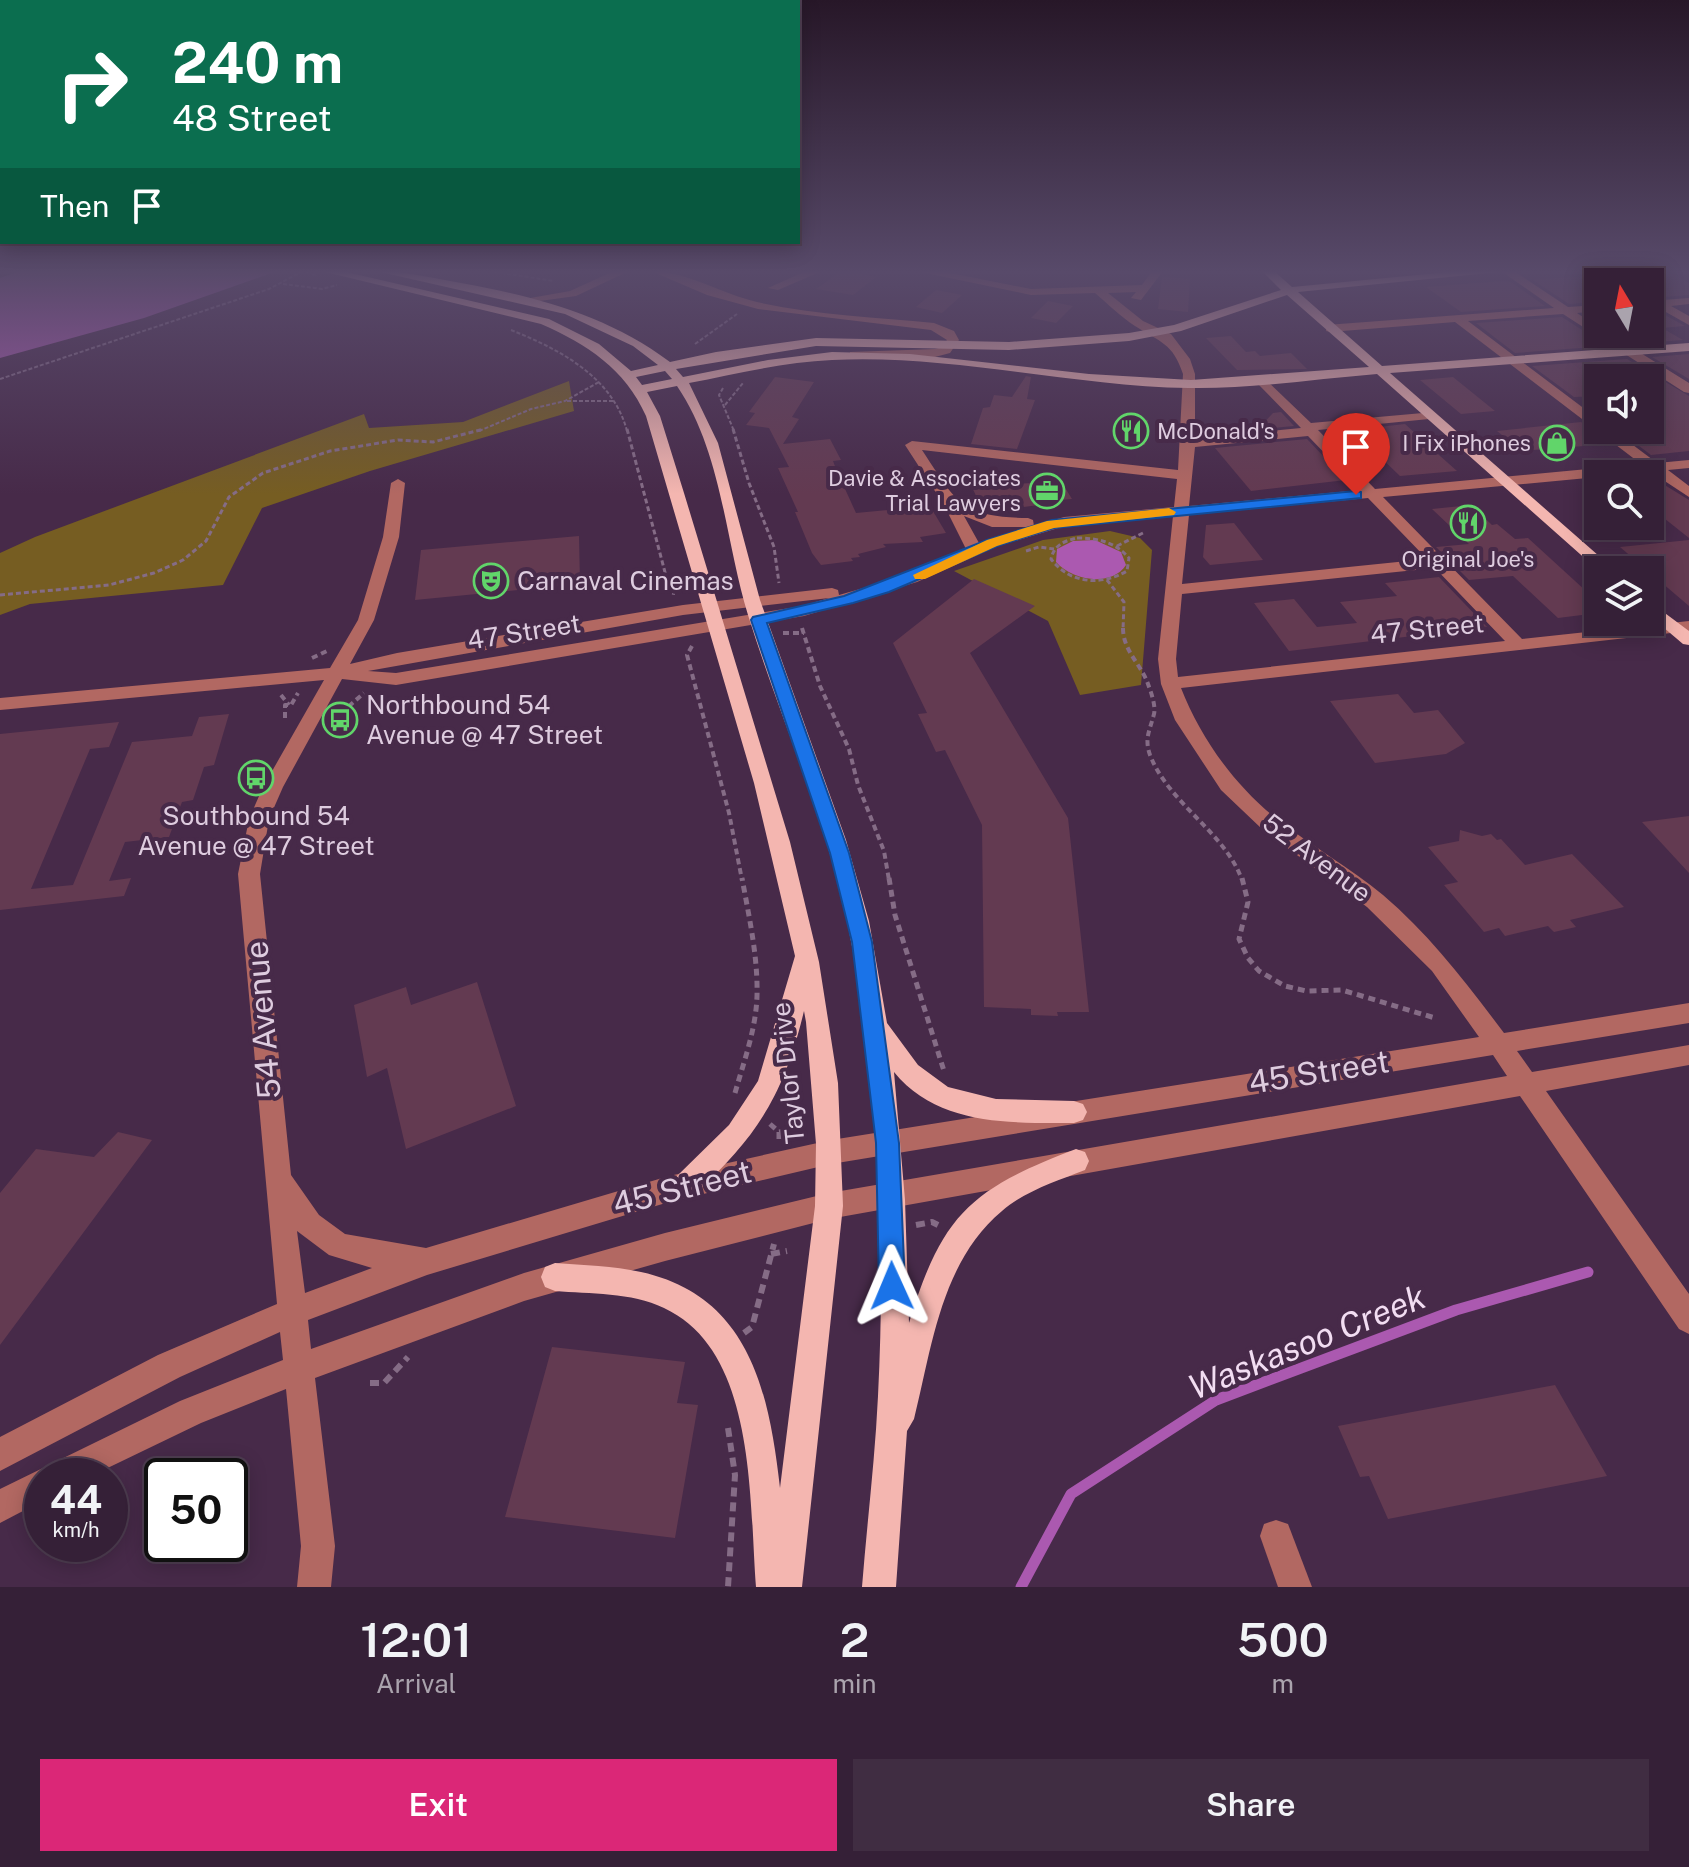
<!DOCTYPE html>
<style>
body{margin:0;font-family:"Public Sans",sans-serif;background:#402d42;color:#f1f3f6;height:100vh;display:flex;flex-direction:column;font-size:30px;white-space:nowrap}
*{box-sizing:border-box;margin:0}
p{font-size:26px;color:#aaa3ad}
.icon{flex:none;width:44px;height:44px;fill:none;stroke:currentColor;stroke-width:2;stroke-linecap:round;stroke-linejoin:round}
.map{position:relative;height:1587px;overflow:hidden}
.panel{display:flex;flex-direction:column;background:#352037;flex:1}
.panel>*{flex:none}
.top-card{position:absolute;left:0px;top:0px;width:800px;height:244px;box-shadow:0 4px 20px #0003,0 0 0 2px #4f3e52;background:#0b6e4f;color:#fff;overflow:hidden}
.needle{width:52px;rotate:350deg}
.buttons{position:absolute;left:1584px;top:268px;display:grid;gap:16px}
.buttons a{display:grid;place-items:center;width:80px;height:80px;border-radius:0px;background:#352037;box-shadow:0 4px 20px #0003,0 0 0 2px #4f3e52;font-size:40px}
.speed{position:absolute;left:24px;top:1458px;display:flex;gap:16px;font-size:40px;font-weight:700;text-align:center}
.speed>*{display:grid;place-content:center;width:104px;height:104px;border-radius:50%;background:#352037;box-shadow:0 4px 20px #0003,0 0 0 2px #4f3e52;line-height:1}
.speed small{font-size:20px;font-weight:400}
.speed .limit{border:4px solid #111;border-radius:12px;background:#fff;color:#111}
.pin{position:absolute;display:grid;place-items:center;width:68px;height:68px;color:#fff;margin:-82px -34px;border-radius:50% 50% 50% 0;rotate:-45deg;box-shadow:0 0 8px #0007}
.pin .icon{rotate:45deg}
.me{position:absolute;width:88px;margin:-44px;rotate:359deg;stroke-linejoin:round;filter:drop-shadow(0 0 6px #0008)}
.turn{display:flex;align-items:center;gap:28px;height:168px;padding:0 40px;font-size:36px}
.turn .icon{width:104px;height:104px;stroke-width:2.5}
.turn b{display:block;font-size:56px;line-height:68px}
.then{display:flex;align-items:center;height:76px;padding:0 40px;background:#0003;gap:16px;font-size:30px}
.eta{display:flex;justify-content:space-evenly;align-items:center;height:136px;text-align:center}
.eta b{font-size:48px;font-weight:600;line-height:56px}
.cta{display:flex;gap:16px;margin-top:auto;padding:16px 40px}
.cta a{flex:1;height:92px;border-radius:0px;background:#db2777;color:#fff;font-size:32px;font-weight:600;line-height:92px;text-align:center}
.cta a+a{background:#402d42;color:#f1f3f6}
.map>svg:first-child{display:block}
.green{fill:#765d22}
.water{fill:#ab59b0}
.lines{fill:none;stroke-linecap:round;stroke-linejoin:round}
.stream{stroke:#ab59b0;stroke-width:11}
.building{fill:#633a51}
.path-far4{stroke:#856c86;stroke-width:2;stroke-dasharray:4 2;stroke-linecap:butt}
.path-far3{stroke:#856c86;stroke-width:3;stroke-dasharray:5 3;stroke-linecap:butt}
.path-far2{stroke:#856c86;stroke-width:4;stroke-dasharray:6 4;stroke-linecap:butt}
.path-far1{stroke:#856c86;stroke-width:5;stroke-dasharray:7 5;stroke-linecap:butt}
.path{stroke:#856c86;stroke-width:6;stroke-dasharray:9 6;stroke-linecap:butt}
.minor{fill:#b26862;fill-rule:evenodd}
.major{fill:#f4b6b0;fill-rule:evenodd}
.path-bridge{stroke:#856c86;stroke-width:2;stroke-dasharray:4 2;stroke-linecap:butt}
.route{fill:#1a73e8;stroke:#114b97;stroke-width:2}
.slow{fill:#f59e0b}
.labels{text-anchor:middle;stroke-width:8;stroke-linejoin:round;paint-order:stroke}
.far-poi-label{font-size:22px;fill:#deccdf;stroke:#472a49;text-anchor:end}
.poi-label{font-size:26px;fill:#deccdf;stroke:#472a49;text-anchor:start}
.street-label{font-size:26px;fill:#deccdf;stroke:#472a49}
.near-street-label{font-size:32px;fill:#deccdf;stroke:#472a49}
.near-water-label{font-size:34px;font-style:italic;fill:#f2ddf2;stroke:#472a49}
</style>
<div class="map">
<svg width="1689" height="1587" viewBox="0 0 1689 1587">
<rect width="100%" height="100%" fill="#472a49"/>
<!-- green -->
<g class="green">
<path d="M569,381l5,30 -204,60 -108,37 -39,77 -193,19 -30,11v-62l35,-16 329,-123 5,14 94,-6z"/>
<path d="M1110,531l30,7 12,12 -11,135 -61,10 -32,-74 -94,-50 89,-31z"/>
</g>
<!-- water -->
<g class="water">
<path d="M20,271h257l-133,47 -144,40v-80z"/>
<path d="M1095,540l26,12 5,13c-15,23 -54,15 -70,-3l1,-13 16,-8z"/>
</g>
<g class="lines">
<!-- stream -->
<path class="stream" d="M1021,1587l50,-93 145,-94 240,-90 132,-38"/>
</g>
<!-- building -->
<g class="building">
<path d="M841,271h6l29,6 -23,18 -37,-6z"/>
<path d="M1668,271l21,12v12l-39,3v-16h-19l-14,-8z"/>
<path d="M1598,275v27l-29,2 -36,-24z"/>
<path d="M1162,277l28,2 -2,33 -30,-3z"/>
<path d="M1504,281l7,1 34,24 -84,6 -35,-25z"/>
<path d="M936,290l26,5 -20,18 -26,-6z"/>
<path d="M1048,301l25,5 -17,17 -25,-5z"/>
<path d="M1650,310h6l29,16 -23,2 21,12 -51,4 -16,-10h34z"/>
<path d="M1562,317l45,29 -92,7 -39,-30z"/>
<path d="M1231,336l15,16 9,-1 5,5 31,-3 16,16 -70,1 -31,-32z"/>
<path d="M1689,354v25l-37,-22z"/>
<path d="M1627,359l62,37v55l-38,4 -33,-25h32v-52h-52v18l-24,1 -42,-31z"/>
<path d="M1026,376l5,1 -4,22 8,1 -18,49 -46,-5 12,-36 7,-1 4,-12 18,2z"/>
<path d="M775,377l39,5 -22,35 7,2 -16,25 47,-5 11,21 -8,1 3,8 20,44 74,-7 16,27 -26,4 3,5 -40,2 3,3 -28,7 2,3 -9,1 2,3 -32,4 -9,-12 -17,-41h3l-20,-44 11,-1 -20,-39 -23,-3 9,-12 -6,-1z"/>
<path d="M1453,377l42,34 -34,3 -41,-34z"/>
<path d="M1281,412l13,14 -31,3 -2,-3 12,-13z"/>
<path d="M1118,417l30,3 -3,25 -31,-4z"/>
<path d="M1581,422l28,22 -87,7 -25,-20z"/>
<path d="M1405,424l34,31 18,16 -57,5 -48,-46z"/>
<path d="M1307,439l39,41 -95,11 -36,-43z"/>
<path d="M1061,481l11,18 -35,3 2,3 -23,3 -5,-3 -30,2 -9,-20z"/>
<path d="M1663,484l26,16v38l-39,-31v-22z"/>
<path d="M1471,505l21,20 5,-1 18,15 13,-1 70,64v11l-40,5 -45,-42 -44,4 -33,-33 33,-3 -37,-35z"/>
<path d="M1234,523l29,37 -53,5 -7,-8 3,-32z"/>
<path d="M579,536l1,48 -165,16 6,-50z"/>
<path d="M1689,540v66l-69,-59z"/>
<path d="M1439,577l48,50 -198,24 -35,-48 40,-4 23,28 40,-4 -17,-21 57,-6 -12,-13z"/>
<path d="M974,579l61,27 -65,47 98,165 21,194h-32l1,4 -27,-1v-6l-47,-2 -2,-182 -37,-75 -9,2 -18,-38 9,-1 -34,-70z"/>
<path d="M1398,694l16,19 24,-3 27,33 -19,11 -71,9 -45,-62z"/>
<path d="M229,714l-15,51 -10,2 -11,33 -11,2 -13,35 -44,5 -16,39 22,-3 -7,18 -124,14v-176l119,-12 -10,25 -19,2 -59,140 42,-4 59,-143 60,-6 7,-19z"/>
<path d="M1689,816v57l-47,-51z"/>
<path d="M1460,830l22,6 9,-2 6,6 4,-1 24,26 47,-11 52,53 -54,13 6,7 -22,5 -6,-6 -43,10 -6,-8 -15,4 -40,-47 14,-3 -30,-35 31,-6z"/>
<path d="M477,982l39,124 -110,43 -19,-81 -20,9 -13,-72 52,-18 5,18z"/>
<path d="M118,1132l34,8 -152,205v-152l36,-44 58,8z"/>
<path d="M552,1347l133,15 -8,41 21,2 -23,133 -170,-21z"/>
<path d="M1555,1385l52,91 -219,43 -19,-43 -9,1 -22,-51z"/>
</g>
<g class="lines">
<!-- path-far4 -->
<g class="path-far4">
<path d="M489,271l65,10"/>
<path d="M283,284l39,5 15,-4"/>
<path d="M511,330c48,19 102,47 116,101"/>
<path d="M695,344l42,-30"/>
<path d="M0,379l269,-90 34,-18"/>
<path d="M723,388l-4,7 15,36"/>
<path d="M567,401h47"/>
<path d="M725,405l18,-22"/>
<path d="M479,431l52,-22 34,-8 34,-19"/>
</g>
<!-- path-far3 -->
<g class="path-far3">
<path d="M627,429l39,147 8,14 -1,7"/>
<path d="M733,429l16,54 25,64 5,36"/>
<path d="M1077,538c21,0 38,4 52,20l-2,13c-26,15 -57,13 -76,-12 3,-14 13,-18 26,-21z"/>
<path d="M1117,546l26,-13"/>
<path d="M1026,551l13,-4 15,2"/>
<path d="M1107,580l17,22 -1,28"/>
<path d="M0,595l109,-10 45,-12 29,-13 23,-19 23,-44 34,-24 67,-22 68,-11 35,2 51,-13"/>
</g>
<!-- path-far2 -->
<g class="path-far2">
<path d="M802,628l18,58 29,63 9,36 26,66 5,29"/>
<path d="M1123,628c0,23 18,36 25,56 3,8 8,22 6,30 -4,16 -10,24 -4,41 19,49 75,77 92,125"/>
<path d="M783,633h21"/>
<path d="M692,646l-5,9 42,158 13,67"/>
<path d="M312,658l17,-8"/>
<path d="M281,695l8,10"/>
<path d="M341,713l23,-20"/>
<path d="M285,718v-13h6l7,-12"/>
</g>
<!-- path-far1 -->
<g class="path-far1">
<path d="M889,878l6,37 49,156"/>
<path d="M1242,878l6,24 -9,37 9,19 11,13 26,15 21,5 36,-1 93,28"/>
<path d="M735,1093c9,-32 21,-64 22,-97 1,-40 -8,-79 -15,-118"/>
<path d="M770,1124l9,8v8"/>
<path d="M779,1132l25,-3"/>
</g>
<!-- path -->
<g class="path">
<path d="M916,1225l16,-3 6,3"/>
<path d="M771,1254l16,-3"/>
<path d="M744,1333l8,-6 22,-83"/>
<path d="M370,1383h14l24,-26"/>
<path d="M728,1428l7,47 -7,112"/>
</g>
<!-- minor -->
<g class="minor">
<path d="M614,271h15l-53,25 -51,7 -6,-3 51,-9z"/>
<path d="M651,271c35,0 71,23 106,31 56,13 120,15 177,21l20,8 5,9 -9,13 -15,4 -81,2 -4,-1v-6l85,-3 7,-2 5,-7 -16,-10 -173,-21 -51,-14z"/>
<path d="M806,271h16l-44,19 -10,-2z"/>
<path d="M916,271h24l91,18 111,-4 10,-14h11l-22,29 -10,-2 5,-6 -28,1 35,28 28,13 19,25 5,15v64l106,-10 -43,-44v-6l5,-1 48,46 123,-11v6l-5,1 -111,11 57,59 266,-25 -186,-142 -125,10 -4,-1v-6l228,-17 -53,-37h13l54,36 30,-2v6l-21,2 21,14v7h12l79,49v10l-5,-1 -121,-78 -95,7 130,98v11h15l44,33 32,-3v8l-21,2 21,16v11l-38,-25 -53,2v3l-215,20 139,142 167,-18v10l-508,57c20,51 54,98 97,132 34,26 72,48 105,75 47,40 84,89 121,138l185,-30v20l-172,28 15,21 157,-27v20l-143,26 143,203v40l-10,-5 -159,-233 -691,123 -164,42 -141,40 -209,77 20,168 -4,41h-34l4,-41 -15,-157 -85,34 -110,53h-49v25l-42,22v-34l180,-88 103,-41 -3,-28 -100,45 -180,94v-34l158,-82 119,-51 -39,-430 11,-55 14,-32 61,-107 -324,30v-12l330,-30 28,-48 25,-83 8,-54 7,-4 7,4 -6,54 -25,83 -24,44 47,-11 286,-48 149,-17 6,2 1,5 66,-19 61,-27 -22,-44 -39,-60 7,-4 266,29 5,-96c-10,-31 -23,-32 -48,-48 -14,-9 -27,-22 -40,-33l-64,2zM1308,436l52,54 -171,16 6,-59zM922,450l255,29 -3,28 -110,10 -30,9 -1,-6 -5,-2c-68,-1 -71,-15 -106,-68zM1368,498l59,61 -245,25 7,-69zM964,516l28,11h37l-50,16zM1173,516l-15,143 3,25 14,36 46,70 41,39 105,78 65,64 47,66 -648,103 -162,36 -243,72 -81,-14 -26,-19 -28,-40 -31,-301 9,-55 14,-32 59,-108 54,6 408,-69 113,-34 81,-36 67,-20zM1435,568l70,73 -327,36 -2,-18 6,-65zM829,598l-27,8 -406,67 -28,-2 315,-56zM1493,1055l14,21 -678,117 -164,40 -141,40 -213,76 -3,-29 119,-45 242,-73 162,-38zM297,1231l32,24 43,13 -67,25z"/>
<path d="M1689,298v6l-18,2 18,10v9l-32,-18h-7v-6z"/>
<path d="M1276,1520l12,4 24,63h-34l-18,-51 4,-12z"/>
</g>
<!-- major -->
<g class="major">
<path d="M321,271h21l207,48 50,25 32,27 27,-6 -25,-19 -68,-32 -189,-43c29,0 56,7 85,12 76,14 146,32 209,79l46,-10 100,-14 193,4 120,-9 45,-8 107,-35 -19,-19h12l18,16 167,-16h50l-211,21 84,74 307,-23v8l-299,22 225,197h-17l-221,-196c-62,5 -126,15 -188,14 -119,-2 -238,-34 -357,-28 -48,2 -96,14 -143,23l29,60 42,157 86,240 23,81 18,102 31,42 30,22 48,12 78,2 9,3 4,8 -4,8 -9,3c-64,0 -136,3 -180,-51l11,128 4,123c33,-109 62,-134 167,-174l9,3 4,9 -4,9c-28,11 -60,21 -83,41 -61,51 -70,136 -88,208l-7,12 -11,156h-34c5,-64 13,-127 16,-191 8,-157 1,-321 -31,-475 -22,-105 -67,-203 -99,-306 -23,-75 -26,-163 -71,-229l-30,6 13,24 24,77 106,349 29,120 19,121 5,123 -41,381h-46c-7,-87 1,-236 -92,-279 -33,-16 -74,-14 -109,-17l-10,-4 -4,-10 4,-10 10,-4c29,2 58,3 86,9 109,24 128,120 139,216l35,-282 1,-62 -10,-122 -2,-11c-20,83 -46,125 -109,183l-9,4 -9,-4 -4,-9 4,-9 52,-51 29,-44 37,-125 -41,-173 -108,-367c-21,-47 -59,-72 -105,-92zM1287,295l82,72 -178,13 -102,-6 -179,-20 -78,-2 -64,8 -85,17 -7,-8 140,-23 193,4 120,-9 52,-10zM665,371l7,8 -30,6 -6,-8z"/>
<path d="M1650,602l39,29v14l-6,-1 -33,-28z"/>
</g>
<!-- path-bridge -->
<path class="path-bridge" d="M300,271l17,4"/>
</g>
<!-- sky -->
<linearGradient id="sky" x2="0" y2="1"><stop stop-color="#271728"/><stop offset="0.55" stop-color="#584a6a"/><stop offset="1" stop-color="#584a6a" stop-opacity="0"/></linearGradient>
<rect width="1689" height="494" fill="url(#sky)"/>
<!-- route -->
<path class="route" d="M1356,491l5,1v6l-307,30 -57,18 -108,46 -36,11 -86,20 82,230 23,89 27,201 6,143 -4,9 -9,4 -10,-4 -3,-9 -3,-143 -24,-201 -22,-89 -79,-233 2,-3 91,-21 143,-56 65,-20z"/>
<!-- slow -->
<path class="slow" d="M1169,508l7,4 -2,3 -120,13 -57,18 -72,33h-10l-2,-4 74,-35 60,-19z"/>
<!-- icons -->
<defs>
<g id="restaurant-ring" transform="scale(1.8)"><circle r="9.5" fill="#472a49" stroke="#61d56a" stroke-width="1.5"/><path d="M-5-6h1v4h1v-4h1v4h1v-4h1v5L-1.5 .5V6h-2V.5L-5-1ZM5-6V6H3V1.5H1.5Q1.5-4 5-6Z" fill="#61d56a"/></g>
<g id="shop-ring" transform="scale(1.8)"><circle r="9.5" fill="#472a49" stroke="#61d56a" stroke-width="1.5"/><path d="M-5-2.5h2.3a2.7 3.5 0 0 1 5.4 0H5L5.5 6h-11ZM-1.5-2.5h3a1.5 2.3 0 0 0-3 0Z" fill="#61d56a"/></g>
<g id="office-ring" transform="scale(1.8)"><circle r="9.5" fill="#472a49" stroke="#61d56a" stroke-width="1.5"/><path d="M-6-3h4V-5.5h4V-3h4V5H-6ZM-1-4.5V-3h2v-1.5ZM-6 0V1H6V0Z" fill="#61d56a"/></g>
<g id="theatre-ring" transform="scale(1.8)"><circle r="9.5" fill="#472a49" stroke="#61d56a" stroke-width="1.5"/><path d="M-5-5.5Q0-4 5-5.5V0Q5 5 0 6Q-5 5-5 0ZM-3.3-2.5H-1v1.5H-3.3ZM1-2.5H3.3v1.5H1ZM-2.8 1Q0 5.5 2.8 1Z" fill="#61d56a"/></g>
<g id="bus-ring" transform="scale(1.8)"><circle r="9.5" fill="#472a49" stroke="#61d56a" stroke-width="1.5"/><path d="M-5-6H5V4H4V6H2V4H-2V6H-4V4H-5ZM-3.5-4V0h7V-4ZM-3.5 1.2v1.5H-2V1.2ZM2 1.2v1.5H3.5V1.2Z" fill="#61d56a"/></g>
</defs>
<g fill-rule="evenodd">
<use href="#restaurant-ring" x="1131" y="431"/>
<use href="#shop-ring" x="1557" y="443"/>
<use href="#office-ring" x="1047" y="491"/>
<use href="#restaurant-ring" x="1468" y="523"/>
<use href="#theatre-ring" x="491" y="581"/>
<use href="#bus-ring" x="340" y="720"/>
<use href="#bus-ring" x="256" y="778"/>
</g>
<g class="labels">
<!-- far-poi labels -->
<g class="far-poi-label">
<text x="1157" y="439" text-anchor="start">McDonald's</text>
<text x="1531" y="451">I Fix iPhones</text>
<text x="1021" y="486">Davie &amp; Associates<tspan x="1021" dy="25">Trial Lawyers</tspan></text>
<text x="1468" y="567" text-anchor="middle">Original Joe's</text>
</g>
<!-- poi labels -->
<g class="poi-label">
<text x="517" y="590">Carnaval Cinemas</text>
<text x="366" y="714">Northbound 54<tspan x="366" dy="30">Avenue @ 47 Street</tspan></text>
<text x="256" y="825" text-anchor="middle">Southbound 54<tspan x="256" dy="30">Avenue @ 47 Street</tspan></text>
</g>
<!-- street labels -->
<g class="street-label">
<text transform="translate(1427 629) rotate(-6)" y="9">47 Street</text>
<text transform="translate(524 632) rotate(-9)" y="9">47 Street</text>
<text transform="translate(1317 858) rotate(37)" y="9">52 Avenue</text>
<text transform="translate(788 1073) rotate(-96)" y="9">Taylor Drive</text>
</g>
<!-- near-street labels -->
<g class="near-street-label">
<text transform="translate(263 1020) rotate(-95)" y="11">54 Avenue</text>
<text transform="translate(1319 1072) rotate(-9)" y="11">45 Street</text>
<text transform="translate(682 1188) rotate(-14)" y="11">45 Street</text>
</g>
<!-- near-water labels -->
<g class="near-water-label">
<text transform="translate(1307 1342) rotate(-22)" y="12">Waskasoo Creek</text>
</g>
</g>
</svg>
<div class="buttons">
<a><svg class="needle" viewBox="-14 -14 28 28"><path d="M0-13l5 13h-10z" fill="#e53935"/><path d="M0 13l5-13h-10z" fill="#aaa3ad"/></svg></a>
<a><svg class="icon" aria-label="sound" viewBox="0 0 24 24"><path d="M4 9h4l5-4v14l-5-4H4zM17 9q2 3 0 6"/></svg></a>
<a><svg class="icon" aria-label="search" viewBox="0 0 24 24"><circle cx="10" cy="10" r="6"/><path d="M15 15l6 6"/></svg></a>
<a><svg class="icon" aria-label="layers" viewBox="0 0 24 24"><path d="M12 4l9 5-9 5-9-5zM3 14l9 5 9-5"/></svg></a>
</div>
<div class="speed"><div>44<small>km/h</small></div><div class="limit">50</div></div>
<div class="pin" style="left:1356px;top:495px;background:#d93025"><svg class="icon" aria-label="arrive" viewBox="0 0 24 24"><path d="M6 21V4h12l-3 4 3 4H6"/></svg></div>
<svg class="me" style="left:892px;top:1286px" viewBox="-20 -20 40 40"><path d="M0-17L14 15 0 8-14 15z" fill="#1a73e8" stroke="#fff" stroke-width="4"/></svg>
<div class="top-card">
<div class="turn"><svg class="icon" aria-label="right" viewBox="0 0 24 24"><path d="M7 20v-9h11M14 6l5 5-5 5"/></svg><div><b>240 m</b>48 Street</div></div>
<div class="then">Then<svg class="icon" aria-label="arrive" viewBox="0 0 24 24"><path d="M6 21V4h12l-3 4 3 4H6"/></svg></div>
</div>
</div>
<section class="panel">
<div class="eta">
<div><b>12:01</b><p>Arrival</p></div>
<div><b>2</b><p>min</p></div>
<div><b>500</b><p>m</p></div>
</div>
<div class="cta"><a>Exit</a><a>Share</a></div>
</section>
